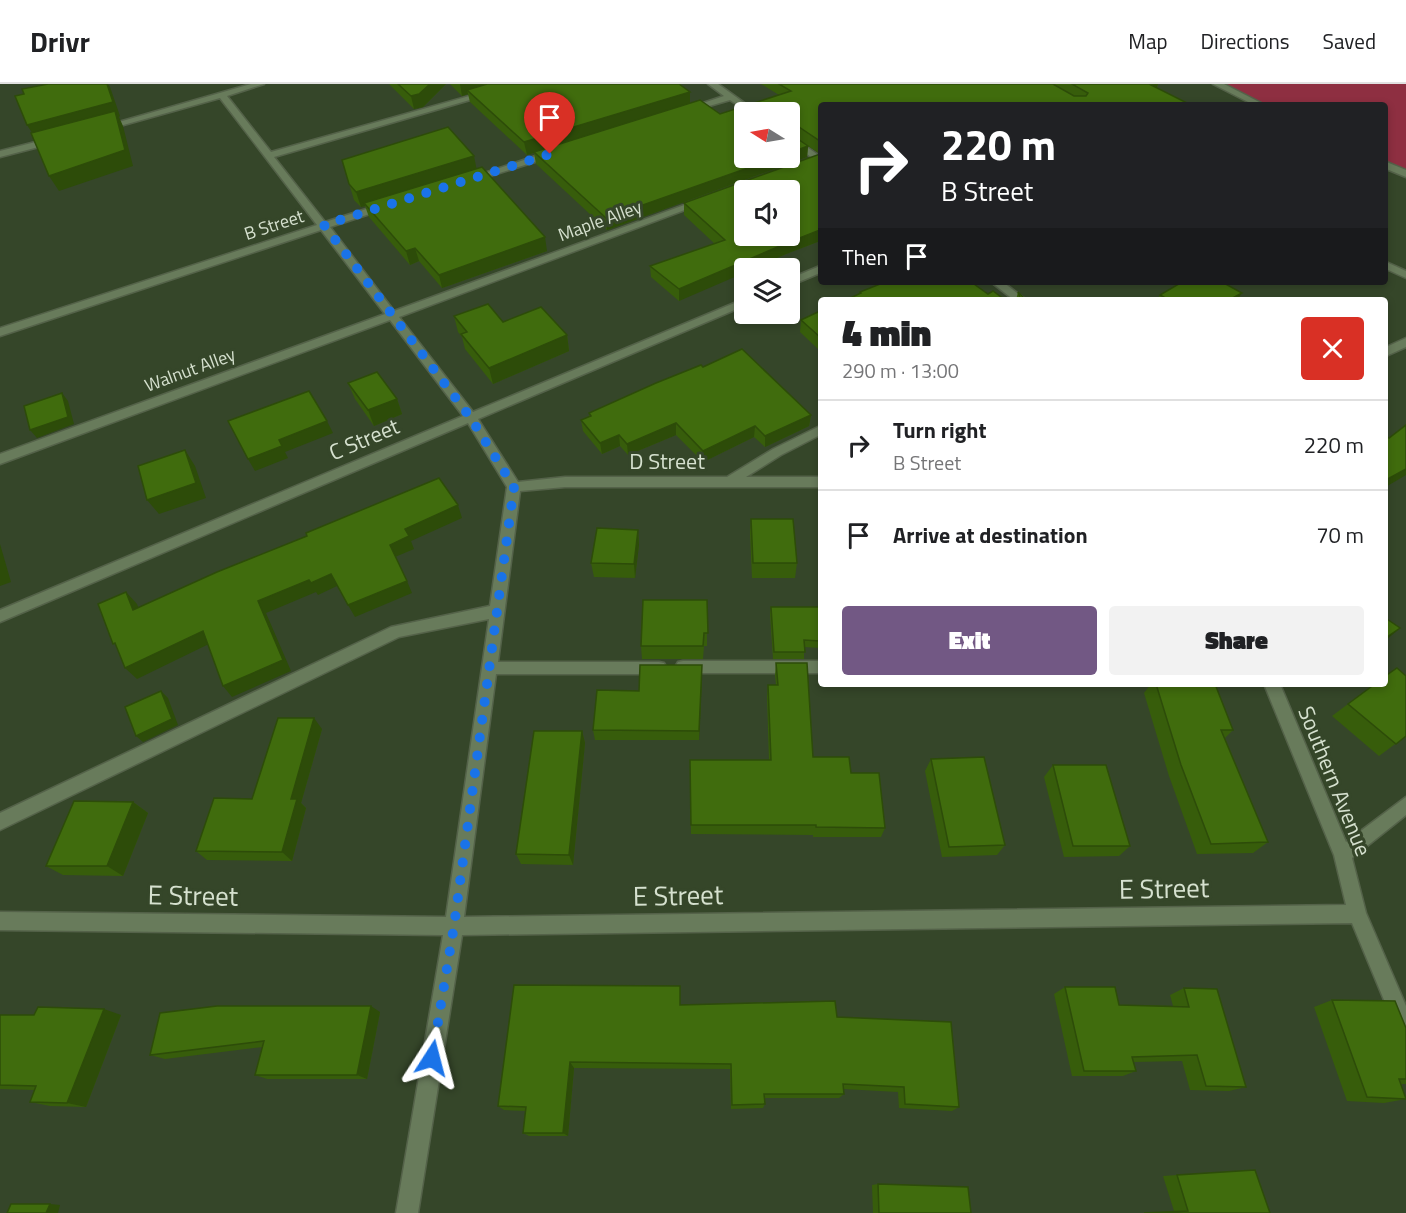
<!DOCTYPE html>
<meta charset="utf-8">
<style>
body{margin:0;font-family:"Titillium Web",sans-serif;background:#f2f2f2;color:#202124;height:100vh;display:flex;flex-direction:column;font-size:22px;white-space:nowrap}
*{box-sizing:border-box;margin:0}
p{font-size:20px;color:#757577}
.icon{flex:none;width:33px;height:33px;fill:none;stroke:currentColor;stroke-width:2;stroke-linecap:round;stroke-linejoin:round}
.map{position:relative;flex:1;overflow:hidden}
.details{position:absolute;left:818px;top:213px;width:570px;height:390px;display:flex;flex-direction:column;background:#fff;border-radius:6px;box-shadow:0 3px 9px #0003}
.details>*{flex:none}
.banner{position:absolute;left:818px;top:18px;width:570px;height:183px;border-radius:6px;box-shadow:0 3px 9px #0003;background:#202124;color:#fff;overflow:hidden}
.needle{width:39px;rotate:281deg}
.tools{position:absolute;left:734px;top:18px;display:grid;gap:12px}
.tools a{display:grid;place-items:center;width:66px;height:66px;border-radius:6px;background:#fff;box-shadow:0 3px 9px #0003;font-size:30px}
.pin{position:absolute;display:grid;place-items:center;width:51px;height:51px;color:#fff;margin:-62px -26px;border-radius:50% 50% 50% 0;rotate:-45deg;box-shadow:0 0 6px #0007}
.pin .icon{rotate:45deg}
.me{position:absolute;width:66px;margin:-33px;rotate:9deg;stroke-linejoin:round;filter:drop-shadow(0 0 4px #0008)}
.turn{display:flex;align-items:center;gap:21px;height:126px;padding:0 24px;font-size:27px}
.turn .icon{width:78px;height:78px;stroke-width:2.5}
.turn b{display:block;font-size:42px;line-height:51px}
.then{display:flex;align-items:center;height:57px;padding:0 24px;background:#0003;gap:12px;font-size:22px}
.round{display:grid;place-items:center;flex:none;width:63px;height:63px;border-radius:6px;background:#f2f2f2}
.head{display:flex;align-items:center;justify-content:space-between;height:102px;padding:0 24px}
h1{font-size:36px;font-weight:800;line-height:45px}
.cta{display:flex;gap:12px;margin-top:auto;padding:12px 24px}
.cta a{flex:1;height:69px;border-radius:6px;background:#725884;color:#fff;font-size:24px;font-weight:800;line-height:69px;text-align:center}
.cta a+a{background:#f2f2f2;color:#202124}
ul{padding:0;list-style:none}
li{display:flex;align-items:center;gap:18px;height:90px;padding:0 24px;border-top:2px solid #e0e0e0}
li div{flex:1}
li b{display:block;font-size:22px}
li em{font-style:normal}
header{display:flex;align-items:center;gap:36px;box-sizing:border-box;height:84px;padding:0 30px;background:#fff;border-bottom:2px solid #e0e0e0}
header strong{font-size:28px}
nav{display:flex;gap:33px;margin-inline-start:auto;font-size:21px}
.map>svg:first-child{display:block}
.green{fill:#8e2f41}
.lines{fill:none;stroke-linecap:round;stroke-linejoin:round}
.minor-casing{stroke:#546249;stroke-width:3}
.minor{fill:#687b5b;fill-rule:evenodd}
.wall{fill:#375d0b}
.shaded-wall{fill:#2d4c09}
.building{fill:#406c0d;stroke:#2d4c09;stroke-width:1.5;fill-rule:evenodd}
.route{stroke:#1a73e8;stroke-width:10;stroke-dasharray:0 18}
.labels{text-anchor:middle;stroke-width:6;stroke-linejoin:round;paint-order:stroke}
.far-street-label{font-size:18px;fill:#d6e1cf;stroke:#354629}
.street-label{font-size:22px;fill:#d6e1cf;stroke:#354629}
.near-street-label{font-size:27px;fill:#d6e1cf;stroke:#354629}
</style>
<header>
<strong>Drivr</strong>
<nav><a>Map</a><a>Directions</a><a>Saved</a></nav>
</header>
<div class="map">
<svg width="1406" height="1129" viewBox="0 0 1406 1129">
<rect width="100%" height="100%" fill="#354629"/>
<!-- green -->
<path class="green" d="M1213,0h193v86l-21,-9 -1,-56h-124z"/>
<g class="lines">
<!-- minor casing -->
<g class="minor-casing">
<g id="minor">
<path d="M251,0h13l-37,12 44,56 241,-68h13l-251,73 51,65 57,-18h6v4l-58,19 64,84 304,-111 8,2 -307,115 74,95 271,-113v7l-266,113 40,63 47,-5h162l46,-28 47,-23v9l-39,20 -35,22h74v10h-255l-45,4 -22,171h161l5,1 3,5 -3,5 -5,1h-163l-32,243 882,-12 -12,-50 -70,-171h16l66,158 60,-45v18l-54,43 14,55 40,93v33l-7,-3 -47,-113 -890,12 -44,278h-22l47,-278 -443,-5v-18l446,5 43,-298 -90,18 -399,193v-17l391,-186 99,-21 17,-119 -39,-64 -468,199v-12l463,-194 -73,-96 -390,144v-10l385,-140 -64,-84 -321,106v-8l317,-103 -97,-127 -118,33 -4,-3z"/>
<path d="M708,0h10l39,28h-9l-18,-12 -45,13v-4l39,-13z"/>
<path d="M1213,0h11l41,21h-11z"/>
<path d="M789,51l31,21v7l-31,-21z"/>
<path d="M55,53l3,1v4l-58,15v-6z"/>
<path d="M554,66l3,1v4l-83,26 -8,-2z"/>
<path d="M1384,77l22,9v7l-22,-9z"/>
<path d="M1384,177l22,10v7l-22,-10z"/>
<path d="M820,182v7l-31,13v-7z"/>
<path d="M991,198h12l23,18h-12z"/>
<path d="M1406,254v9l-22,10v-9z"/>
<path d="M683,577h137v12h-137l-5,-1 -3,-5 3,-5z"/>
</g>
</g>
<!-- minor -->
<use href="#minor" class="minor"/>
</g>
<!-- wall -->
<g class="wall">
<path d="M389,0h57l-23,23 -9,2z"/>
<path d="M450,0h229l11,8v12l30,10 59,-19 -18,-11h397l-1,4 34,17h-371v49l-21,-14 9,6 -1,11 -200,73 -71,-66 -2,-11 -7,2 -57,-53 -2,-8 -6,2z"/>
<path d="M820,70v87l-34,13 -32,14h-10l-65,33 -28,-24 -1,-11 65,-22 -31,-29v-12z"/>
<path d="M342,76l135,8 70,83 -105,37 -23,-27 -9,4 -41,-48 -4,-11 -4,1 -7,-7z"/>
<path d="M1018,208l8,8h-10z"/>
<path d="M1160,211l77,5h-80z"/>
<path d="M820,227v40l-20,-19 1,-12z"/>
<path d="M454,232l49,6 64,13 2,16 -76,33 -28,-35 -3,-12 -4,-5z"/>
<path d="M703,283l108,48 -2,11 -44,21 -11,-10 -51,25 -27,-27 -48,20 -8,-9 -18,8 -19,-23 -2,-11 8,-4v-3z"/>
<path d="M348,299l49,16 5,15 -28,12 -19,-27z"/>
<path d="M751,435l46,44 -2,15h-43l-2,-45z"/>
<path d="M638,446l1,15 -4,33 -41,-1 -3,-14z"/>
<path d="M707,516v46h-3l-1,13h-61l-1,-13z"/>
<path d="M771,523h49v41l-16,-1v12h-31l-3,-45z"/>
<path d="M776,579l37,94 38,16 34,55 -4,9h-68v-2l-122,-1 -1,-74h79l-2,-63 1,-12h8l-1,-10z"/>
<path d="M702,592l-3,64h-104l-2,-10 46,-39z"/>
<path d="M1151,600h64l18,46 -8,8 43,104 -15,11 -56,1 -28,-78 -25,-83z"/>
<path d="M1348,620l58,32 -27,20 -47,-40z"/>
<path d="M322,645l-21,74 5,5 -14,53 -85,-1 -11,-9 56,-52z"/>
<path d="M582,647l3,12 -12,122 -52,-1 -5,-10z"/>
<path d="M931,675l74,86 -8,10 -55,2 -17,-86z"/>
<path d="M1053,681l77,81 -11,10 -55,1 -20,-80z"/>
<path d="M133,718l15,11 -25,63 -60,-1 -17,-9z"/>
<path d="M680,902v19l157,12 122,90 -7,4 -53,-3 -1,-16 -55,-3 1,5 -5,4h-75l1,6 -2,4 -32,1 -1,-40 -156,-1 -6,68h-39l-6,-3 3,-22 -22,-1 -6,-4z"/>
<path d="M1065,903l54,18 54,1 -3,-11 14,-7 62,99 -17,4 -39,-1 -8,-29 -48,1 2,9 -13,5h-51l-18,-82z"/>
<path d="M1332,916l74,28v56h-5l5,15 -22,4 -37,-2 -33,-94z"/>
<path d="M380,928l-13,67h-100l-12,-4 8,-28 -98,12 -15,-4z"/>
<path d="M0,931h121l-35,92 -36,-1 -20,-4 4,-12 -34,-1z"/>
<path d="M1177,1091l93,38 -96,-2 -11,-35z"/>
<path d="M878,1100l93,29h-98l-1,-28z"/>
</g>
<!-- shaded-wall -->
<g class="shaded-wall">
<path d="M107,0h1l2,3 10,29 -1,1 4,9 10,40 -74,25 -10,-15 -13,-37 -9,-14z"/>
<path d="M430,0h16l-23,23 -9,2 -3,-13z"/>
<path d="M460,0h44l-37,6 1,4 -6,2z"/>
<path d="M1155,0h3l-4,10 -3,-9z"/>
<path d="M690,8v12l-163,51 -3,-13z"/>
<path d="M808,62l-1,11 -200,73 -1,-12 170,-60h13v-5z"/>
<path d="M474,72l3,15 -113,32 1,3 -4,1 -5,-15z"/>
<path d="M820,146v11l-34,13 -32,14h-10v5l-65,28v-12l108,-46z"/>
<path d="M545,153l2,14 -105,37 -3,-13z"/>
<path d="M415,164l4,13 -9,4 -4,-14z"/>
<path d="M1242,209l-5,7h-8z"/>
<path d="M567,251l2,16 -76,33 -4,-16z"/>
<path d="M62,309l6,8 6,23 -37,14 -7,-8z"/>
<path d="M397,315l5,15 -28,12 -6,-16z"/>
<path d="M811,331l-2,11 -44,21v-11z"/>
<path d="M327,337l6,12 -48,19 3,6 -33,13 -7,-12 31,-19z"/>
<path d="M676,339v12l-48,20 -1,-11z"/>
<path d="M755,342l-1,11 -51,25v-11z"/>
<path d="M619,351l1,11 -18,8 -2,-11z"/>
<path d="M185,366l10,16 11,32 -47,16 -12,-14z"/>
<path d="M1406,385v6l-22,13v-7z"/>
<path d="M458,421l4,13 -51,23 3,8 -19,8 -5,-12 15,-16z"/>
<path d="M638,446l1,15 -4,33 -1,-14z"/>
<path d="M0,460l11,38 -11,4z"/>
<path d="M331,490l6,12 -19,9 -2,-3 -50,21 25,58 -59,26 -9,-11 35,-85 51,-21z"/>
<path d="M407,497l5,12 -57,24 -7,-12z"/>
<path d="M126,508l11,12 7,18 -11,-12z"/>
<path d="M1400,544l-16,14v-3z"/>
<path d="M203,547l10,11 -76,37 -12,-11z"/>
<path d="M702,581v11l-3,64v-9z"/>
<path d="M161,607l7,7 10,27 -35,17 -7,-6z"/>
<path d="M314,634l8,11 -21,74 5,5 -14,53 -10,-9 9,-53z"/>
<path d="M582,647l3,12 -12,122 -4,-10z"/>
<path d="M133,718l15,11 -25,63 -16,-10z"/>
<path d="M371,922l9,6 -13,67 -10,-4z"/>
<path d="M104,925l17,6 -35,92 -19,-4z"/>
<path d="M570,978l4,6 -6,68 -5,-3z"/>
<path d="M50,1120l10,1 -2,8h-12z"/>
</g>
<!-- building -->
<g class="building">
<path d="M48,0h59l6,18 -86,23 -12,-29 9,-2 -2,-5z"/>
<path d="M398,0h32l-11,10 -8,2z"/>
<path d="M487,0h192l11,8 -166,50 -57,-52z"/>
<path d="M779,0h274l21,12h12l2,-3 -16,-9h83l-4,1 40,20h-371v36l-30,-20 -1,7v-16h-45v46h32l-170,60 -72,-66 166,-52 20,14 71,-23z"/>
<path d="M115,27l10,39 -76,26 -18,-43z"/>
<path d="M448,43l26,29 -118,36 -7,-8 -7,-24z"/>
<path d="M789,49l19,13 -19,7z"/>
<path d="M820,70v76l-33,13 -108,46 -29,-23 75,-26 -41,-37zM744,106h45v46h-45z"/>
<path d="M482,83l63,70 -106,38 -24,-27 -9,3 -42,-48z"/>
<path d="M885,198h86l17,12 5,-3 12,9h-159l15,-7 -1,-1z"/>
<path d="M1182,198h40l20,11 -13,7h-60l-9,-5z"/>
<path d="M1018,208l8,8h-5z"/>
<path d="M488,220l15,18 38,-15 26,28 -78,33 -28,-34 6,-2 -13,-16z"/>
<path d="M820,227v26l-19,-17z"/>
<path d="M742,265l69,66 -46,21 -10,-10 -52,25 -27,-28 -49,21 -8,-9 -19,8 -19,-23 10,-4 -2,-3 67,-30 45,-18 2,2z"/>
<path d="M377,288l20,27 -29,11 -20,-27z"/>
<path d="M309,307l18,30 -48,19 3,6 -34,13 -20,-38z"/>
<path d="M62,309l6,24 -38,13 -6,-24z"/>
<path d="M1406,341v44l-22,12v-46l5,3z"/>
<path d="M185,366l11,33 -49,17 -9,-34z"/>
<path d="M439,394l19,27 -53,24 4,7 -19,9 17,36 -59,24 -17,-31 -20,9 -2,-3 -51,21 25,59 -60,26 -20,-55 -78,37 -10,-25 -2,1 -15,-40 28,-12 7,18 84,-38 90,-36 -1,-3z"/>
<path d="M751,435h42l4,44h-44z"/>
<path d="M597,444l41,2 -4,34 -43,-1z"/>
<path d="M643,516h64l1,33h-4l-1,13h-62z"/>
<path d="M771,523h49v34l-16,-1 1,12h-31z"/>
<path d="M1384,533l16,11 -16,11z"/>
<path d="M776,579h31l6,94h36l2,16h28l6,55 -69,-1v-2h-125l-1,-65h81l-3,-75h10z"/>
<path d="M640,581h62l-3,66 -106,-1 4,-40 42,1z"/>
<path d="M1397,584l9,8v60l-10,8 -48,-40 27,-20h9v-7z"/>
<path d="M1156,600h59l18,46h-12l47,112 -57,2 -30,-79z"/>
<path d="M161,607l11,28 -36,17 -11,-29z"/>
<path d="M278,634h36l-23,81h6l-15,53 -86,-1 18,-53 38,1z"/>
<path d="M534,647h48l-13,124 -53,-1z"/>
<path d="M984,673l21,88 -56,2 -18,-88z"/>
<path d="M1053,681h53l24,81h-57z"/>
<path d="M74,717l59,1 -26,64h-61z"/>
<path d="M514,901l166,1v19l155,-4 2,16 114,5 8,85 -54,-3 -1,-17 -61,-3 1,10h-80l1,10 -33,1 -1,-41 -161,-2 -7,71h-40l3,-26 -28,-1z"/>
<path d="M1065,903h50l4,18 70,2 -5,-19 33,1 29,98 -40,-1 -9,-31 -65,2 4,14h-52z"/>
<path d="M1332,916l63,1 11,27v51h-7l7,20 -39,-2z"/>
<path d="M217,922h154l-14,69h-102l9,-34 -114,14 10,-42z"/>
<path d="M38,923l66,2 -37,94 -37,-1 6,-16 -36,-1v-70h34z"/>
<path d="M1255,1086l15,43h-126l44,-2 -11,-36z"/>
<path d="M878,1100l90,3 3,26h-92z"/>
<path d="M11,1120h39l-4,9h-39z"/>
</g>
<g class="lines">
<!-- route -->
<path class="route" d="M432,974l22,-132 60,-439 -44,-70 -146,-192 226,-71"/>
</g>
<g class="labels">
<!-- far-street labels -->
<g class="far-street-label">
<text transform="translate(600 137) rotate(-20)" y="6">Maple Alley</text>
<text transform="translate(274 141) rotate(-18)" y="6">B Street</text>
<text transform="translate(190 286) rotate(-20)" y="6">Walnut Alley</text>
</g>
<!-- street labels -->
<g class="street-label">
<text transform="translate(364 355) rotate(-23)" y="8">C Street</text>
<text x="667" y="385">D Street</text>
<text transform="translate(1335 697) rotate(68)" y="8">Southern Avenue</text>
</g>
<!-- near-street labels -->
<g class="near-street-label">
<text transform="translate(1164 805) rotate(-1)" y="9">E Street</text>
<text transform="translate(193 812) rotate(1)" y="9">E Street</text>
<text transform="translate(678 812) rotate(-1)" y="9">E Street</text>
</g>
</g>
</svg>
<div class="tools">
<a><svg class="needle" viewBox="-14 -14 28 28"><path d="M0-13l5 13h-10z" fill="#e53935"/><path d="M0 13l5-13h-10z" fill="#757577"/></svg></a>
<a><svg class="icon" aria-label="sound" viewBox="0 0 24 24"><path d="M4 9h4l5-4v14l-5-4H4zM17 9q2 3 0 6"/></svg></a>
<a><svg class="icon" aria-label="layers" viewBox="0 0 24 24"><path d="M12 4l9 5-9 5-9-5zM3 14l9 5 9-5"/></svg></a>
</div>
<div class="pin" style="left:550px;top:70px;background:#d93025"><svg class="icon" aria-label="arrive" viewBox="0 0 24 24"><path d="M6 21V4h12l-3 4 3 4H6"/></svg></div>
<svg class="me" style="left:432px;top:974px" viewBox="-20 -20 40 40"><path d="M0-17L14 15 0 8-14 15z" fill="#1a73e8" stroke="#fff" stroke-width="4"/></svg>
<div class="banner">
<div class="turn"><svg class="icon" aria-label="right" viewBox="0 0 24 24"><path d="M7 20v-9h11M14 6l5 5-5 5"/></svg><div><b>220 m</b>B Street</div></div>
<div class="then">Then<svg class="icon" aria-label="arrive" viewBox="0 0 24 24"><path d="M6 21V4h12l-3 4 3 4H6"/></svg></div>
</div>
<section class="details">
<div class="head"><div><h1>4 min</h1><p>290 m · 13:00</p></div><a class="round" style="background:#d93025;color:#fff"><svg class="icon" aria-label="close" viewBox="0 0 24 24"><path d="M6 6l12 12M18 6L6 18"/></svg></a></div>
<ul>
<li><svg class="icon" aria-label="right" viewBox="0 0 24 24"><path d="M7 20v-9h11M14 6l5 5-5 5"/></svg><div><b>Turn right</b><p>B Street</p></div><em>220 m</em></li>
<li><svg class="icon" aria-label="arrive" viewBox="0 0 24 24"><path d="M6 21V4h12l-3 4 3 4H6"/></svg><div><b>Arrive at destination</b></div><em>70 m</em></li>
</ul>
<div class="cta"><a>Exit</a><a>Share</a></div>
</section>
</div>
